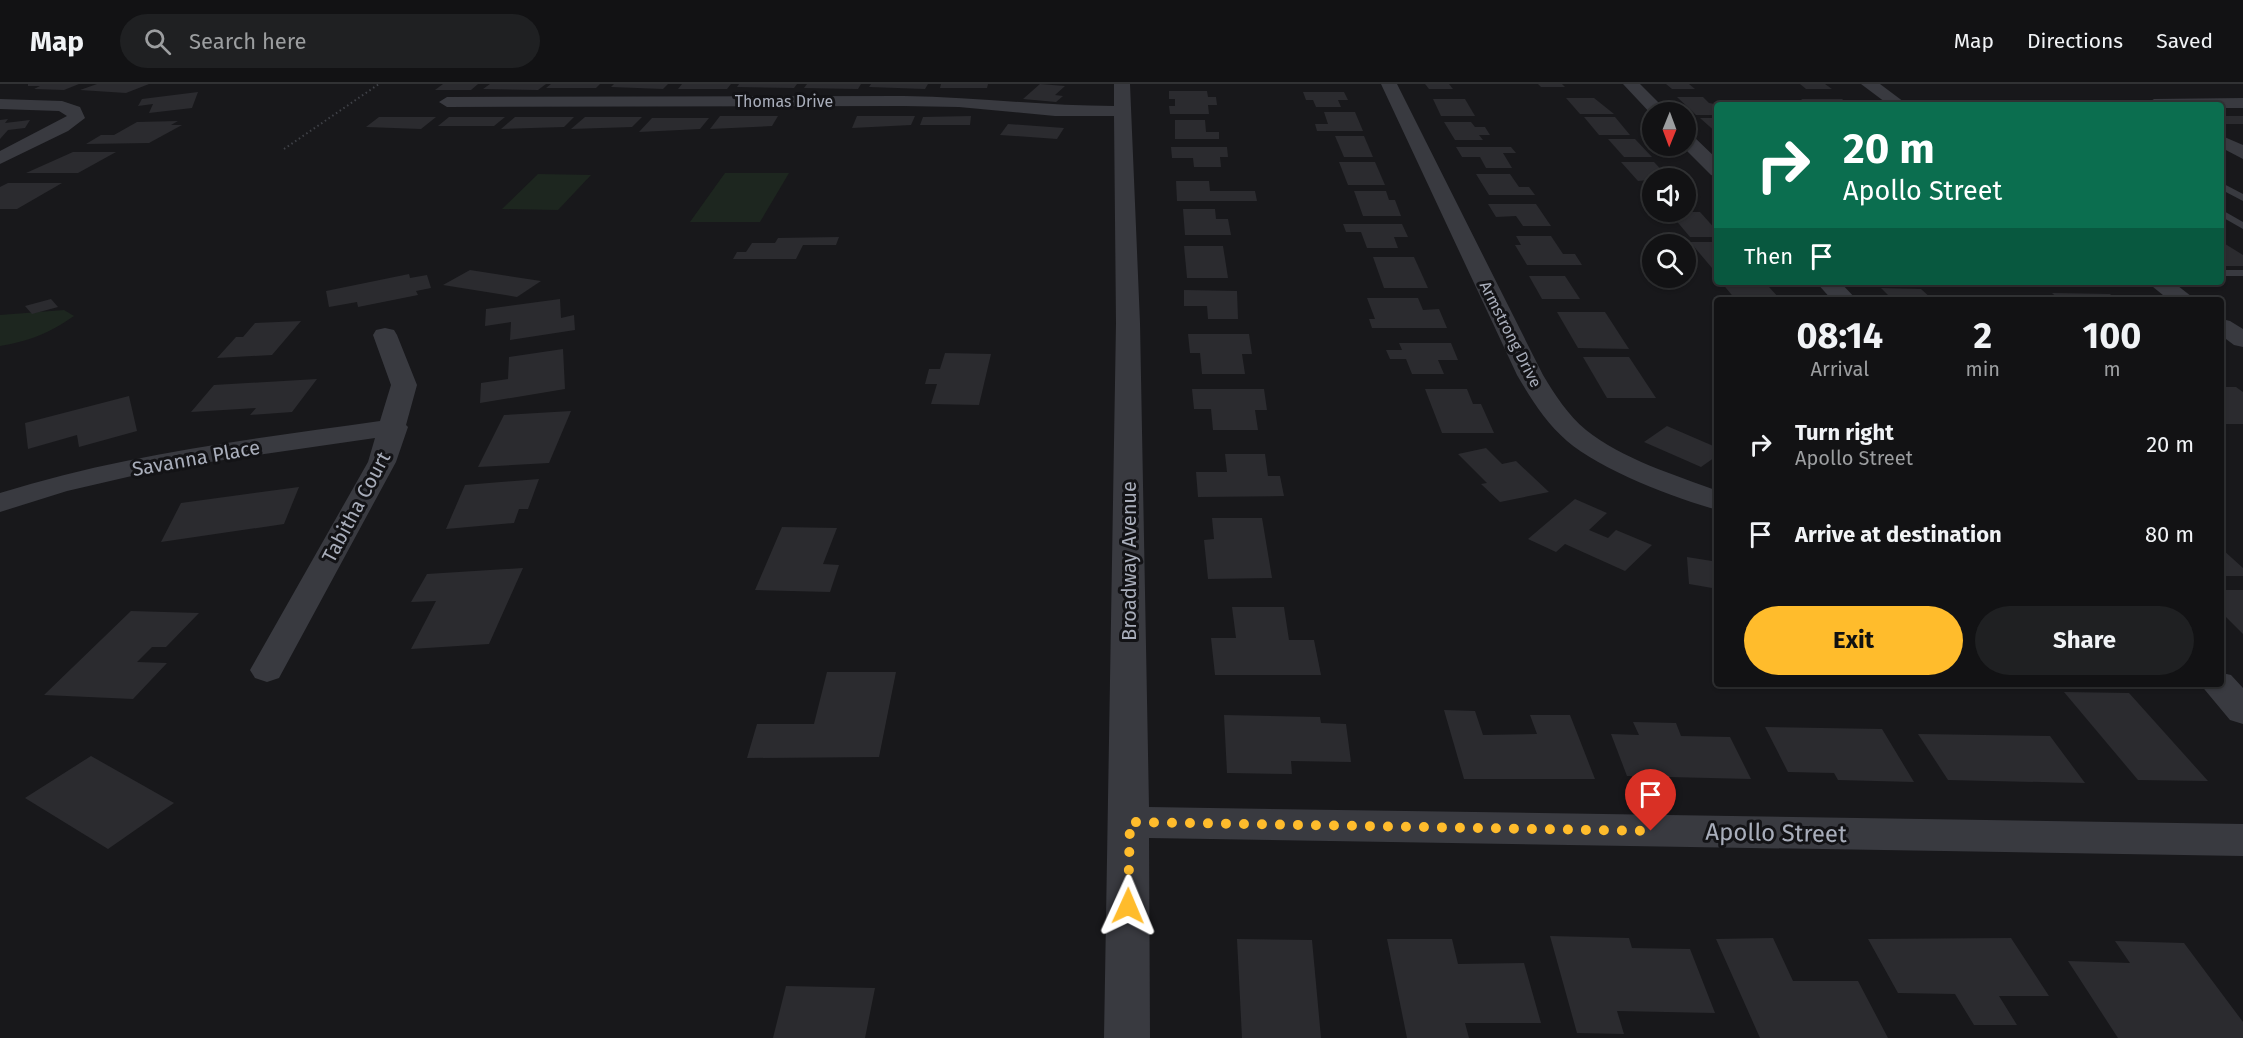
<!DOCTYPE html>
<style>
body{margin:0;font-family:"Fira Sans",sans-serif;background:#1f2022;color:#f1f3f6;height:100vh;display:flex;flex-direction:column;font-size:22px;white-space:nowrap}
*{box-sizing:border-box;margin:0}
p{font-size:20px;color:#9c9ea0}
.icon{flex:none;width:33px;height:33px;fill:none;stroke:currentColor;stroke-width:2;stroke-linecap:round;stroke-linejoin:round}
.map{position:relative;flex:1;overflow:hidden}
.panel{position:absolute;left:1714px;top:213px;width:510px;height:390px;display:flex;flex-direction:column;background:#121214;border-radius:6px;box-shadow:0 2px 4px #0004,0 0 0 2px #313234}
.panel>*{flex:none}
.guide{position:absolute;left:1714px;top:18px;width:510px;height:183px;border-radius:6px;box-shadow:0 2px 4px #0004,0 0 0 2px #313234;background:#0b6e4f;color:#fff;overflow:hidden}
.needle{width:39px;rotate:181deg}
.controls{position:absolute;left:1642px;top:18px;display:grid;gap:12px}
.controls a{display:grid;place-items:center;width:54px;height:54px;border-radius:50%;background:#121214;box-shadow:0 2px 4px #0004,0 0 0 2px #313234;font-size:30px}
.pin{position:absolute;display:grid;place-items:center;width:51px;height:51px;color:#fff;margin:-62px -26px;border-radius:50% 50% 50% 0;rotate:-45deg;box-shadow:0 0 6px #0007}
.pin .icon{rotate:45deg}
.me{position:absolute;width:66px;margin:-33px;rotate:1deg;stroke-linejoin:round;filter:drop-shadow(0 0 4px #0008)}
.turn{display:flex;align-items:center;gap:21px;height:126px;padding:0 30px;font-size:27px}
.turn .icon{width:78px;height:78px;stroke-width:2.5}
.turn b{display:block;font-size:42px;line-height:51px}
.then{display:flex;align-items:center;height:57px;padding:0 30px;background:#0003;gap:12px;font-size:22px}
.eta{display:flex;justify-content:space-evenly;align-items:center;height:102px;text-align:center}
.eta b{font-size:36px;font-weight:700;line-height:42px}
.cta{display:flex;gap:12px;margin-top:auto;padding:12px 30px}
.cta a{flex:1;height:69px;border-radius:36px;background:#ffbc2c;color:#111;font-size:24px;font-weight:700;line-height:69px;text-align:center}
.cta a+a{background:#1f2022;color:#f1f3f6}
ul{padding:0;list-style:none}
li{display:flex;align-items:center;gap:18px;height:90px;padding:0 30px}
li div{flex:1}
li b{display:block;font-size:22px}
li em{font-style:normal}
header{display:flex;align-items:center;gap:36px;box-sizing:border-box;height:84px;padding:0 30px;background:#121214;border-bottom:2px solid #313234}
header strong{font-size:28px}
nav{display:flex;gap:33px;margin-inline-start:auto;font-size:21px}
.search{width:420px;height:54px;background:#1f2022;display:flex;align-items:center;gap:15px;box-sizing:border-box;padding:0 21px;border-radius:33px;color:#9c9ea0;font-size:22px}
.map>svg:first-child{display:block}
.green{fill:#1d261f}
.building{fill:#2b2b2f}
.lines{fill:none;stroke-linecap:round;stroke-linejoin:round}
.path{stroke:#3f4147;stroke-width:2;stroke-dasharray:1.5 3;stroke-linecap:butt}
.service{fill:#393a40;fill-rule:evenodd}
.minor{fill:#393a40;fill-rule:evenodd}
.route{stroke:#ffbc2c;stroke-width:10;stroke-dasharray:0 18}
.labels{text-anchor:middle;stroke-width:6;stroke-linejoin:round;paint-order:stroke}
.far-street-label{font-size:16px;fill:#a9aebb;stroke:#131316}
.street-label{font-size:20px;fill:#a9aebb;stroke:#131316}
.near-street-label{font-size:24px;fill:#a9aebb;stroke:#131316}
</style>
<header>
<strong>Map</strong>
<div class="search"><svg class="icon" aria-label="search" viewBox="0 0 24 24"><circle cx="10" cy="10" r="6"/><path d="M15 15l6 6"/></svg>Search here</div>
<nav><a>Map</a><a>Directions</a><a>Saved</a></nav>
</header>
<div class="map">
<svg width="2243" height="954" viewBox="0 0 2243 954">
<rect width="100%" height="100%" fill="#18181b"/>
<!-- green -->
<g class="green">
<path d="M725,89h64l-29,49h-70z"/>
<path d="M538,90l53,1 -33,35 -56,-1z"/>
<path d="M64,226l10,6c-25,17 -44,25 -74,30v-31z"/>
</g>
<!-- building -->
<g class="building">
<path d="M28,0h51l-15,6 -30,-1 6,-3h-12z"/>
<path d="M97,0h52l-23,9 -46,-3z"/>
<path d="M443,0h35l-7,6h-36z"/>
<path d="M490,0h56l-8,6 -55,-1z"/>
<path d="M551,0h49l-4,4h-50z"/>
<path d="M614,0h54l-5,5 -52,-2z"/>
<path d="M682,0h49l-4,5h-49z"/>
<path d="M739,0h58l-3,4 -57,-1z"/>
<path d="M807,0h54l-3,5 -54,-1z"/>
<path d="M871,0h57l-3,5 -56,-2z"/>
<path d="M941,0h47l-1,4h-47z"/>
<path d="M1040,0l25,2 -10,9 8,1 -7,6 -33,-3z"/>
<path d="M1425,0h24l4,5h-24z"/>
<path d="M1538,0h24l3,3h-24z"/>
<path d="M1666,0h23l6,5h-23z"/>
<path d="M1800,0h25l7,5h-26z"/>
<path d="M1169,7h38l1,6h8l1,8h-9l1,9h-39l-1,-8h6v-7h-6z"/>
<path d="M198,8l-6,16 -43,5 4,-9 -15,2 4,-7z"/>
<path d="M1303,8h41l4,8h-10l3,7h-25l-3,-7h-7z"/>
<path d="M1677,13h26l6,6 11,2h-2l-2,3 2,7h-22z"/>
<path d="M1566,14h28l20,16h-34z"/>
<path d="M1433,15h32l10,17h-34z"/>
<path d="M1801,15h41l8,6h-41z"/>
<path d="M1944,16h46l8,5h-46z"/>
<path d="M1324,28h31l8,19h-46l-2,-7h13z"/>
<path d="M720,32h58l-6,10 -62,3z"/>
<path d="M857,32h58l-4,9 -59,3z"/>
<path d="M971,32l-1,9h-50l3,-8z"/>
<rect x="2222" y="32" width="21" height="8"/>
<path d="M379,33h57l-15,12 -55,-2z"/>
<path d="M449,33h56l-11,9h-56z"/>
<path d="M515,33h59l-10,10 -63,2z"/>
<path d="M585,33h57l-10,10 -61,2z"/>
<path d="M1584,33h31l15,18h-31z"/>
<path d="M652,34h57l-9,11 -61,3z"/>
<path d="M1700,34h18v16z"/>
<path d="M8,35l-3,4 25,-3 -5,8 -17,2 -8,9v-19z"/>
<path d="M1175,36h30l1,12h13v7h-44z"/>
<path d="M178,37l-7,4h11l-33,18 -63,1 15,-9h13l23,-13z"/>
<path d="M1444,38h27l4,5h10l5,8h-11l4,5h-28z"/>
<path d="M1008,40l56,4 -7,11 -57,-4z"/>
<path d="M1335,52h29l9,21h-29z"/>
<path d="M1608,55h27l17,18h-28z"/>
<path d="M1171,63h56l1,10h-8l1,10h-27l-1,-9h-21z"/>
<path d="M1456,63h55l5,6h-13l9,15h-26l-6,-11h-18z"/>
<path d="M73,68h43l-38,21h-52z"/>
<path d="M1339,78h36l10,23h-37z"/>
<path d="M1621,78h33l15,16 -31,3z"/>
<path d="M1476,90h34l9,13h10l6,8h-46z"/>
<path d="M1176,97h33l1,10h45l2,10h-80z"/>
<path d="M8,99h54l-45,26h-17v-22z"/>
<path d="M1354,107h32l3,9h6l6,16h-38z"/>
<path d="M1488,120h48l15,22h-28l-7,-10 -20,1z"/>
<path d="M1183,125h32l1,10h12l3,16h-46z"/>
<path d="M1669,128h31l18,20v5h-28z"/>
<path d="M1343,140h59l6,13h-14l4,11h-31l-6,-16h-15z"/>
<path d="M1516,152h35l12,18h12l7,11h-55l-12,-20h6z"/>
<path d="M839,153l-3,8h-33l-7,14h-63l4,-7h9l6,-9h23l3,-5z"/>
<path d="M1690,158h28v26h-6z"/>
<path d="M2222,158l21,13v11h-21z"/>
<path d="M1184,162h39l5,32h-41z"/>
<path d="M1373,173h41l14,31h-44z"/>
<path d="M470,186l71,11 -24,16 -74,-12z"/>
<path d="M409,190l1,4 17,-3 4,13 -15,3 2,4 -60,12 -1,-5 -28,5 -3,-16z"/>
<path d="M1529,192h36l15,23h-38z"/>
<path d="M1721,198h37l4,5h7l12,13h-45z"/>
<path d="M1881,204l40,1 12,11h-40z"/>
<path d="M1184,206l53,1 1,28h-30l-1,-13h-23z"/>
<path d="M2052,209l58,1 7,6h-57z"/>
<path d="M1367,214h51l5,12 16,-1 8,19h-75l-3,-9h6z"/>
<path d="M51,215l7,8 -26,7 -7,-8z"/>
<path d="M560,215l1,19 13,-3 1,15 -65,10 1,-18 -26,4 1,-17z"/>
<path d="M1557,228h48l24,37 -51,-1z"/>
<path d="M301,237l-29,34 -55,3 19,-21h7l12,-14z"/>
<path d="M1188,250h61l3,20h-10l3,20h-43l-2,-21h-10z"/>
<path d="M1399,259h52l7,17h-20l6,14h-32l-6,-15h-16l-4,-9h16z"/>
<path d="M563,265l2,40 -85,14 1,-20 27,-4 1,-22z"/>
<path d="M945,269l46,1 -12,51 -48,-1 6,-20h-12l4,-15h11z"/>
<path d="M1583,273h46l27,41h-49z"/>
<path d="M317,295l-25,33 -42,3 6,-7 -65,4 23,-27z"/>
<path d="M2222,303h14l7,5v32h-21z"/>
<path d="M1192,305h72l3,21h-12l3,20h-45l-2,-21h-17z"/>
<path d="M1425,305h42l6,15h8l13,29h-52z"/>
<path d="M129,312l8,35 -58,16 -2,-12 -49,14 -3,-26z"/>
<path d="M571,327l-22,52 -71,4 26,-52z"/>
<path d="M1667,342l51,22v7l-17,12 -57,-25z"/>
<path d="M1486,364l16,16 14,-3 33,31 -49,10 -19,-18 6,-1 -29,-29z"/>
<path d="M1225,370h40l3,22h12l4,20 -86,1 -2,-25h31z"/>
<path d="M539,395l-11,30h-9l-5,14 -68,6 19,-44z"/>
<path d="M299,403l-15,37 -123,18 20,-39z"/>
<path d="M1575,415l32,14 -18,17 19,8 8,-8 36,15 -27,26 -60,-27 -9,8 -28,-13z"/>
<path d="M1212,434h50l10,60 -64,1 -4,-39 10,-1z"/>
<path d="M782,443l55,1 -14,36 16,1 -9,27 -75,-2z"/>
<path d="M2222,465l21,19v8h-21z"/>
<path d="M1687,473l31,5v27l-29,-5z"/>
<path d="M523,484l-34,76 -78,5 25,-48 -25,1 16,-28z"/>
<path d="M2222,506h21v44l-21,-21z"/>
<path d="M1232,523h52l5,33h25l7,35h-106l-4,-37h25z"/>
<path d="M131,527l68,2 -33,34h-14l-15,15 30,1 -34,36 -89,-4z"/>
<path d="M827,588h69l-17,85 -132,1 10,-34h57z"/>
<path d="M2064,608l65,1 79,88 -70,-1z"/>
<path d="M1444,626l31,1 8,24 54,-1 -7,-19h40l25,64h-131z"/>
<path d="M1224,631l96,2 1,6 25,1 5,38 -60,-1 1,13 -65,-1z"/>
<path d="M1633,638l43,1 5,13 49,1 21,42 -124,-3 -16,-42 28,1z"/>
<path d="M1765,643l117,2 32,53 -76,-2 -4,-7 -46,-1z"/>
<path d="M1918,650l132,2 35,47 -137,-3z"/>
<path d="M91,672l83,47 -66,46 -83,-51z"/>
<path d="M1550,852l79,2 3,10 58,1 25,64 -98,-2 7,23 -47,-1z"/>
<path d="M1773,854l20,43h65l30,57h-128l-44,-99z"/>
<path d="M2011,854l38,58h-50l18,29h-43l-19,-31 -57,-1 -30,-54z"/>
<path d="M1237,855l75,1 9,98h-79z"/>
<path d="M1387,855h65l6,25 66,-1 17,60h-76l4,15h-62z"/>
<path d="M2115,857l69,2 59,79v16h-125l-50,-77 62,2z"/>
<path d="M786,902l89,2 -10,50h-92z"/>
</g>
<g class="lines">
<!-- path -->
<path class="path" d="M284,65l95,-65"/>
<!-- service -->
<g class="service">
<path d="M2037,16l39,3 4,2h-46l-1,-3z"/>
<path d="M2222,99l21,11v7l-21,-11z"/>
<path d="M2222,126l21,12v7l-21,-12z"/>
<rect x="2222" y="186" width="21" height="6"/>
</g>
<!-- minor -->
<g class="minor">
<path d="M1114,0h16l10,239 9,484 1094,17v32l-1094,-18 1,200h-46l12,-715 -2,-207h-59l-96,-9 -55,-1 -457,1 -8,-5 8,-5 457,-1c70,1 140,10 210,10z"/>
<path d="M1381,0h16l146,291c12,20 25,40 43,55 36,29 89,45 132,61v19c-42,-11 -119,-41 -151,-69 -21,-18 -36,-42 -50,-66z"/>
<path d="M1623,0h17l28,28h-15v4z"/>
<path d="M1861,0h19l28,21h-19z"/>
<path d="M2243,14v10h-21v-3l-76,-1 8,-5z"/>
<path d="M0,15l62,2 18,6 5,11 -17,13 -68,33v-13l67,-35 -8,-5 -59,-2z"/>
<path d="M1686,50l6,1 26,25v17l-7,-2 -29,-29h4z"/>
<path d="M2222,52l21,9v14l-21,-11z"/>
<path d="M1816,198h24l17,18h-25z"/>
<path d="M2147,198h26l23,18h-27z"/>
<path d="M2222,235l8,2 13,8v18l-9,-2 -12,-9z"/>
<path d="M385,244l9,2 3,5 20,50 -11,40 2,2 -12,35 -117,216 -12,4 -12,-4 -5,-8 118,-208 7,-24 -213,31 -95,22 -67,21v-19c124,-39 252,-54 380,-72l11,-36 -18,-50 3,-5z"/>
<path d="M2222,589l9,2 12,13v36l-13,-4 -30,-36h22z"/>
</g>
</g>
<g class="lines">
<!-- route -->
<path class="route" d="M1128,822l2,-84 521,9"/>
</g>
<g class="labels">
<!-- far-street labels -->
<g class="far-street-label">
<text x="784" y="23">Thomas Drive</text>
<text transform="translate(1511 250) rotate(63)" y="6">Armstrong Drive</text>
</g>
<!-- street labels -->
<g class="street-label">
<text transform="translate(196 374) rotate(-10)" y="7">Savanna Place</text>
<text transform="translate(356 423) rotate(-62)" y="7">Tabitha Court</text>
<text transform="translate(1129 477) rotate(-90)" y="7">Broadway Avenue</text>
</g>
<!-- near-street labels -->
<g class="near-street-label">
<text transform="translate(1776 749) rotate(1)" y="8">Apollo Street</text>
</g>
</g>
</svg>
<div class="controls">
<a><svg class="needle" viewBox="-14 -14 28 28"><path d="M0-13l5 13h-10z" fill="#e53935"/><path d="M0 13l5-13h-10z" fill="#9c9ea0"/></svg></a>
<a><svg class="icon" aria-label="sound" viewBox="0 0 24 24"><path d="M4 9h4l5-4v14l-5-4H4zM17 9q2 3 0 6"/></svg></a>
<a><svg class="icon" aria-label="search" viewBox="0 0 24 24"><circle cx="10" cy="10" r="6"/><path d="M15 15l6 6"/></svg></a>
</div>
<div class="pin" style="left:1651px;top:747px;background:#d93025"><svg class="icon" aria-label="arrive" viewBox="0 0 24 24"><path d="M6 21V4h12l-3 4 3 4H6"/></svg></div>
<svg class="me" style="left:1128px;top:822px" viewBox="-20 -20 40 40"><path d="M0-17L14 15 0 8-14 15z" fill="#ffbc2c" stroke="#fff" stroke-width="4"/></svg>
<div class="guide">
<div class="turn"><svg class="icon" aria-label="right" viewBox="0 0 24 24"><path d="M7 20v-9h11M14 6l5 5-5 5"/></svg><div><b>20 m</b>Apollo Street</div></div>
<div class="then">Then<svg class="icon" aria-label="arrive" viewBox="0 0 24 24"><path d="M6 21V4h12l-3 4 3 4H6"/></svg></div>
</div>
<section class="panel">
<div class="eta">
<div><b>08:14</b><p>Arrival</p></div>
<div><b>2</b><p>min</p></div>
<div><b>100</b><p>m</p></div>
</div>
<ul>
<li><svg class="icon" aria-label="right" viewBox="0 0 24 24"><path d="M7 20v-9h11M14 6l5 5-5 5"/></svg><div><b>Turn right</b><p>Apollo Street</p></div><em>20 m</em></li>
<li><svg class="icon" aria-label="arrive" viewBox="0 0 24 24"><path d="M6 21V4h12l-3 4 3 4H6"/></svg><div><b>Arrive at destination</b></div><em>80 m</em></li>
</ul>
<div class="cta"><a>Exit</a><a>Share</a></div>
</section>
</div>
